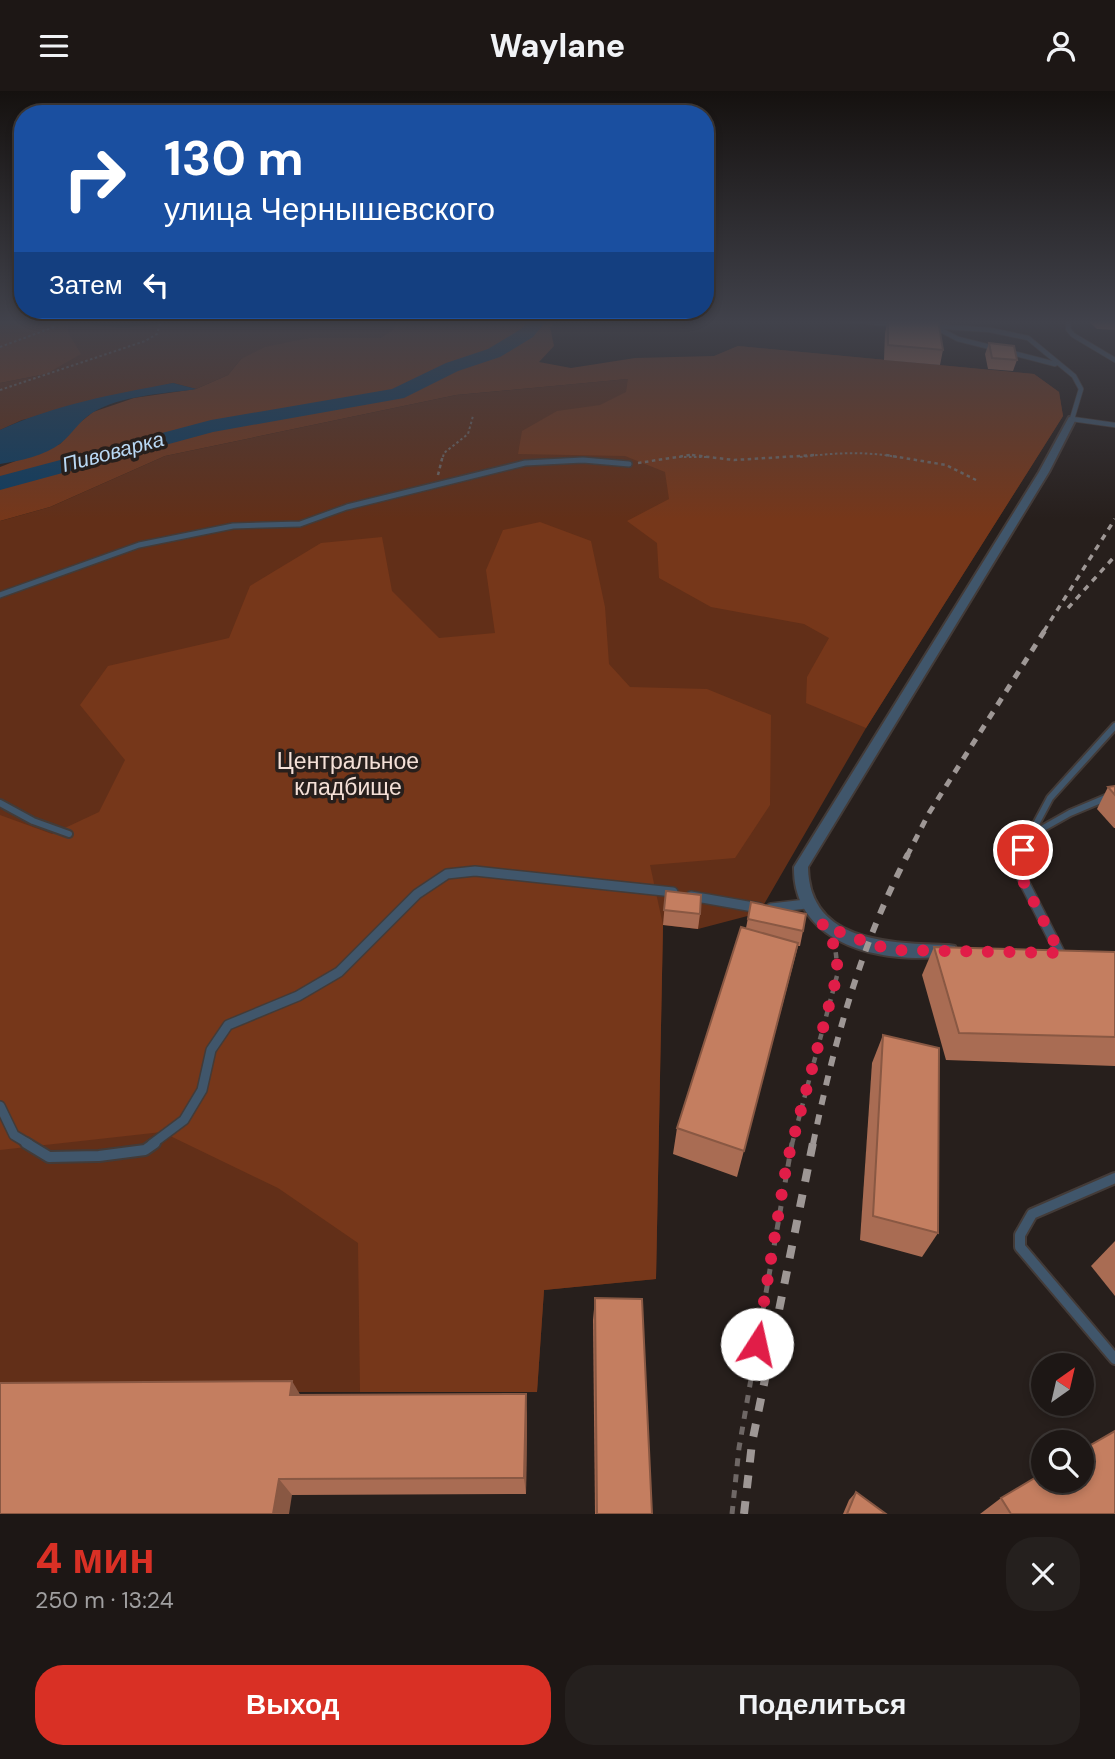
<!DOCTYPE html>
<html lang="ru">
<meta charset="utf-8">
<style>
body{margin:0;font-family:"DM Sans",sans-serif;background:#25201e;color:#f1f3f6;height:100vh;display:flex;flex-direction:column;font-size:26px;white-space:nowrap}
*{box-sizing:border-box;margin:0}
p{font-size:23px;color:#a09fa0}
.icon{flex:none;width:38px;height:38px;fill:none;stroke:currentColor;stroke-width:2;stroke-linecap:round;stroke-linejoin:round}
.map{position:relative;height:1423px;overflow:hidden}
.details{display:flex;flex-direction:column;background:#1d1715;flex:1}
.details>*{flex:none}
.banner{position:absolute;left:14px;top:14px;width:700px;height:214px;border-radius:28px;box-shadow:0 4px 10px #0003,0 0 0 2px #3b3634;background:#1a4fa0;color:#fff;overflow:hidden}
.needle{width:46px;rotate:34deg}
.buttons{position:absolute;left:1031px;top:1262px;display:grid;gap:14px}
.buttons a{display:grid;place-items:center;width:63px;height:63px;border-radius:50%;background:#1d1715;box-shadow:0 4px 10px #0003,0 0 0 2px #3b3634;font-size:35px}
.pin{position:absolute;display:grid;place-items:center;width:60px;height:60px;color:#fff;margin:-30px;border:4px solid #fff;border-radius:50%;box-shadow:0 2px 7px #0007}
.me{position:absolute;width:77px;margin:-38px;rotate:10deg;stroke-linejoin:round;filter:drop-shadow(0 0 5px #0008)}
.turn{display:flex;align-items:center;gap:24px;height:147px;padding:0 35px;font-size:32px}
.turn .icon{width:91px;height:91px;stroke-width:2.5}
.turn b{display:block;font-size:49px;line-height:60px}
.then{display:flex;align-items:center;height:66px;padding:0 35px;background:#0003;gap:14px;font-size:26px}
.round{display:grid;place-items:center;flex:none;width:74px;height:74px;border-radius:28px;background:#25201e}
.summary{display:flex;align-items:center;justify-content:space-between;height:119px;padding:0 35px}
h1{font-size:42px;font-weight:800;line-height:52px;color:#d93025}
.action{display:flex;gap:14px;margin-top:auto;padding:14px 35px}
.action a{flex:1;height:80px;border-radius:28px;background:#d93025;color:#fff;font-size:28px;font-weight:800;line-height:80px;text-align:center}
.action a+a{background:#25201e;color:#f1f3f6}
header{display:flex;justify-content:space-between;align-items:center;height:91px;padding:0 35px;background:#1d1715;font-size:32px;font-weight:800}
.map>svg:first-child{display:block}
.green{fill:#622f18}
.forest{fill:#76371a}
.water{fill:#103d60}
.lines{fill:none;stroke-linecap:round;stroke-linejoin:round}
.river{fill:#103d60;fill-rule:evenodd}
.service-far4-casing{stroke:#433b38;stroke-width:6}
.service-far3-casing{stroke:#433b38;stroke-width:8}
.service-far2-casing{stroke:#433b38;stroke-width:10}
.service-far1-casing{stroke:#433b38;stroke-width:12}
.service-casing{stroke:#433b38;stroke-width:14}
.minor-casing{stroke:#433b38;stroke-width:4}
.path-far3{stroke:#6e6765;stroke-width:2;stroke-dasharray:2.5 2.5;stroke-linecap:butt}
.path-far2{stroke:#6e6765;stroke-width:2.5;stroke-dasharray:3.5 3.5;stroke-linecap:butt}
.path-far1{stroke:#6e6765;stroke-width:4.5;stroke-dasharray:6 6;stroke-linecap:butt}
.path{stroke:#6e6765;stroke-width:5;stroke-dasharray:8 8;stroke-linecap:butt}
.service-far4{stroke:#40566b;stroke-width:4.5}
.service-far3{stroke:#40566b;stroke-width:5}
.service-far2{stroke:#40566b;stroke-width:6}
.service-far1{stroke:#40566b;stroke-width:9}
.service{stroke:#40566b;stroke-width:10}
.minor{fill:#40566b;fill-rule:evenodd}
.rail-far3{stroke:#9e9795;stroke-width:3.5;stroke-dasharray:6 6;stroke-linecap:butt}
.rail-far2{stroke:#9e9795;stroke-width:5;stroke-dasharray:8 8;stroke-linecap:butt}
.rail-far1{stroke:#9e9795;stroke-width:6;stroke-dasharray:10 10;stroke-linecap:butt}
.rail{stroke:#9e9795;stroke-width:8;stroke-dasharray:13 13;stroke-linecap:butt}
.wall{fill:#a96c53}
.shaded-wall{fill:#895843}
.building{fill:#c47e60;stroke:#895843;stroke-width:2}
.route{stroke:#e11d48;stroke-width:12;stroke-dasharray:0 21.6}
.labels{text-anchor:middle;stroke-width:7;stroke-linejoin:round;paint-order:stroke}
.far-water-label{font-size:21px;font-style:italic;fill:#b9d8f4;stroke:#271f1c}
.park-label{font-size:23px;fill:#f4e0d7;stroke:#271f1c}
</style>
<header><svg class="icon" aria-label="menu" viewBox="0 0 24 24"><path d="M4 6h16M4 12h16M4 18h16"/></svg>Waylane<svg class="icon" aria-label="person" viewBox="0 0 24 24"><circle cx="12" cy="8" r="4"/><path d="M4 21q1-7 8-7t8 7"/></svg></header>
<div class="map">
<svg width="1115" height="1423" viewBox="0 0 1115 1423">
<rect width="100%" height="100%" fill="#271f1c"/>
<!-- green -->
<g class="green">
<path d="M195,229h202l-3,10 -14,8h-71l-68,21 -13,16 -32,14 -23,-6 -151,37 -22,10v-47l46,-9 23,-40 -1,-12 54,6z"/>
<path d="M738,255l296,28 25,18 4,24 -197,312 -107,185 -61,16 -35,-4 -7,354 -112,11 -7,102h-537v-871l50,-14 115,-51 291,-61 214,-20z"/>
</g>
<!-- forest -->
<g class="forest">
<path d="M0,229h64l4,2 1,12 12,20 -35,20 -46,9z"/>
<path d="M397,229h162l-9,7 4,19 -15,16 32,6 64,-10 79,-2 24,-10 296,28 25,18 4,24 -197,312 -60,-25 1,-26 22,-39 -25,-14 -93,-17 -52,-29 -2,-35 -30,-22 42,-22 -4,-27 -40,-16 -107,-2 4,-23 35,-20 43,-6 26,-13 2,-13 -172,16 -291,61 -115,51 -50,14v-54l60,-23 18,-20 15,-12 41,-14 62,-9 32,-14 13,-16 24,-12 44,-9h71l13,-8z"/>
<path d="M540,431l51,19 14,66 4,57 21,23 77,2 64,26 -1,90 -35,53 -85,7 13,60 -7,354 -112,11 -7,102h-177l-2,-149 -80,-55 -116,-56 -162,18v-335l52,19 47,-22 26,-52 -45,-55 28,-39 121,-28 21,-52 71,-43 61,-6 10,54 47,47 56,-5 -9,-63 17,-40z"/>
</g>
<!-- water -->
<path class="water" d="M173,292l23,6c-33,5 -75,6 -104,24 -13,8 -20,21 -31,30 -16,13 -42,18 -61,21v-34c54,-25 114,-36 173,-47z"/>
<g class="lines">
<!-- river -->
<path class="river" d="M530,229h17l-14,17 -33,20 -42,14 -54,27 -191,34 -213,58v-14l211,-56 181,-31 54,-26 42,-14 33,-20z"/>
<!-- service-far4 casing -->
<g class="service-far4-casing">
<g id="service-far4">
<path d="M844,229l51,4"/>
<path d="M1069,229l-1,9 5,6 42,25"/>
<path d="M932,235l58,4 38,8 46,38 7,13 -9,30 43,6"/>
<path d="M933,235l25,13 36,9"/>
<path d="M1009,261l46,12"/>
</g>
</g>
<!-- service-far3 casing -->
<g class="service-far3-casing">
<path id="service-far3" d="M0,504l139,-50 94,-19 67,-2 47,-17 178,-44 58,-3 46,4"/>
</g>
<!-- service-far2 casing -->
<g class="service-far2-casing">
<g id="service-far2">
<path d="M0,712l33,18 36,13"/>
<path d="M1031,744l39,-22 45,-19"/>
<path d="M1019,765l31,-58 65,-72"/>
</g>
</g>
<!-- service-far1 casing -->
<g class="service-far1-casing">
<g id="service-far1">
<path d="M1020,763l-5,10 45,89"/>
<path d="M691,805l68,12"/>
<path d="M771,817l35,-4"/>
<path d="M0,1015l14,29 15,9"/>
<path d="M152,1053l32,-24 18,-30 9,-40 17,-25 70,-29 41,-24 78,-78 30,-20 28,-3 198,21"/>
</g>
</g>
<!-- service casing -->
<g class="service-casing">
<g id="service">
<path d="M26,1052l23,14 50,-1 46,-6 10,-7"/>
<path d="M1115,1087l-83,36 -12,21v12l95,112"/>
</g>
</g>
<!-- minor casing -->
<g class="minor-casing">
<path id="minor" d="M1069,326l7,2 -27,53 -241,395c1,77 85,76 141,78l6,1 2,5 -2,5 -6,1c-17,0 -33,2 -50,0 -53,-5 -106,-30 -105,-90l245,-395z"/>
</g>
<!-- path-far3 -->
<g class="path-far3">
<path d="M0,256l54,-20 1,-7"/>
<path d="M0,299l145,-49 12,-7 4,-14"/>
<path d="M443,366l1,-4 24,-19 5,-18"/>
<path d="M679,366h28"/>
<path d="M800,366c34,-4 63,-6 97,0"/>
</g>
<!-- path-far2 -->
<g class="path-far2">
<path d="M692,364l42,5 82,-5"/>
<path d="M886,364l60,10 30,15"/>
<path d="M638,372l52,-8"/>
<path d="M438,384l5,-20"/>
</g>
<!-- path-far1 -->
<path class="path-far1" d="M792,1053l46,-172 -3,-26"/>
<!-- path -->
<path class="path" d="M732,1423l7,-66 53,-305"/>
<!-- service-far4 -->
<use href="#service-far4" class="service-far4"/>
<!-- service-far3 -->
<use href="#service-far3" class="service-far3"/>
<!-- service-far2 -->
<use href="#service-far2" class="service-far2"/>
<!-- service-far1 -->
<use href="#service-far1" class="service-far1"/>
<!-- service -->
<use href="#service" class="service"/>
<!-- minor -->
<use href="#minor" class="minor"/>
<!-- rail-far3 -->
<g class="rail-far3">
<path d="M1068,517l47,-52"/>
<path d="M1044,540l71,-112"/>
</g>
<!-- rail-far2 -->
<path class="rail-far2" d="M907,765l22,-43 116,-183"/>
<!-- rail-far1 -->
<path class="rail-far1" d="M813,1053c21,-101 47,-198 95,-290"/>
<!-- rail -->
<path class="rail" d="M744,1423l8,-71 61,-300"/>
</g>
<!-- wall -->
<g class="wall">
<path d="M888,229l29,1v-1h21l5,30 -3,15 -56,-5 1,-27z"/>
<path d="M1087,229h28v10l-18,-1z"/>
<path d="M989,252l28,17 -4,11 -25,-2 -3,-15z"/>
<path d="M1115,695v42h-1l-17,-19 11,-22z"/>
<path d="M666,800l34,23 -2,15 -35,-4z"/>
<path d="M751,811l52,29 -3,15h-2l-61,231 -64,-23 4,-26 69,-200z"/>
<path d="M934,856l181,5v114l-169,-6 -24,-85z"/>
<path d="M883,944l55,198 -16,24 -62,-17 12,-177z"/>
<path d="M1115,1150v55l-24,-30z"/>
<path d="M595,1207l57,216h-57l-2,-194z"/>
<path d="M301,1304l226,18 -1,81 -234,1 -292,19z"/>
<path d="M856,1401l30,22h-43l6,-14z"/>
<path d="M1001,1407l114,16h-135z"/>
</g>
<!-- shaded-wall -->
<g class="shaded-wall">
<path d="M292,1290l12,20 -14,-6z"/>
<path d="M526,1303l1,19 -1,81 -2,-16z"/>
<path d="M279,1388l13,16 -3,19h-16z"/>
</g>
<!-- building -->
<g class="building">
<path d="M888,229l39,2 -2,-2h13l5,30 -55,-5z"/>
<path d="M989,252l25,3 3,14 -25,-2z"/>
<path d="M1115,695v9l-7,-8z"/>
<path d="M666,800l35,4 -1,19 -36,-4z"/>
<path d="M751,811l55,12 -3,17 -55,-12z"/>
<path d="M741,836l57,16 -54,208 -67,-23z"/>
<path d="M934,856l181,5v85l-156,-4z"/>
<path d="M883,944l56,13 -1,185 -65,-17z"/>
<path d="M595,1207l47,1 10,215h-55z"/>
<path d="M292,1290l-2,14 236,-1 -2,84 -245,1 -6,35h-273v-131z"/>
<path d="M1115,1340v83h-104l-10,-16 42,-25v8h39v-31z"/>
<path d="M856,1401l30,22h-39z"/>
</g>
<!-- sky -->
<linearGradient id="sky" x2="0" y2="1"><stop stop-color="#15110f"/><stop offset="0.54" stop-color="#41424b"/><stop offset="1" stop-color="#41424b" stop-opacity="0"/></linearGradient>
<rect width="1115" height="428" fill="url(#sky)"/>
<g class="lines">
<!-- route -->
<path class="route" d="M757,1253l30,-182 51,-190 -3,-25 -13,-24 26,13 43,14 169,3 -45,-88 8,-15"/>
</g>
<g class="labels">
<!-- far-water labels -->
<g class="far-water-label">
<text transform="translate(113 361) rotate(-15)" y="7">Пивоварка</text>
</g>
<!-- park labels -->
<g class="park-label">
<text x="348" y="678">Центральное<tspan x="348" dy="26">кладбище</tspan></text>
</g>
</g>
</svg>
<div class="buttons">
<a><svg class="needle" viewBox="-14 -14 28 28"><path d="M0-13l5 13h-10z" fill="#e53935"/><path d="M0 13l5-13h-10z" fill="#a09fa0"/></svg></a>
<a><svg class="icon" aria-label="search" viewBox="0 0 24 24"><circle cx="10" cy="10" r="6"/><path d="M15 15l6 6"/></svg></a>
</div>
<div class="pin" style="left:1023px;top:759px;background:#d93025"><svg class="icon" aria-label="arrive" viewBox="0 0 24 24"><path d="M6 21V4h12l-3 4 3 4H6"/></svg></div>
<svg class="me" style="left:757px;top:1253px" viewBox="-20 -20 40 40"><circle r="19" fill="#fff"/><path d="M0-13L10 11 0 6-10 11z" fill="#e11d48"/></svg>
<div class="banner">
<div class="turn"><svg class="icon" aria-label="right" viewBox="0 0 24 24"><path d="M7 20v-9h11M14 6l5 5-5 5"/></svg><div><b>130 m</b>улица Чернышевского</div></div>
<div class="then">Затем<svg class="icon" aria-label="left" viewBox="0 0 24 24"><path d="M17 20v-9H6M10 6l-5 5 5 5"/></svg></div>
</div>
</div>
<section class="details">
<div class="summary"><div><h1>4 мин</h1><p>250 m · 13:24</p></div><a class="round"><svg class="icon" aria-label="close" viewBox="0 0 24 24"><path d="M6 6l12 12M18 6L6 18"/></svg></a></div>
<div class="action"><a>Выход</a><a>Поделиться</a></div>
</section>
